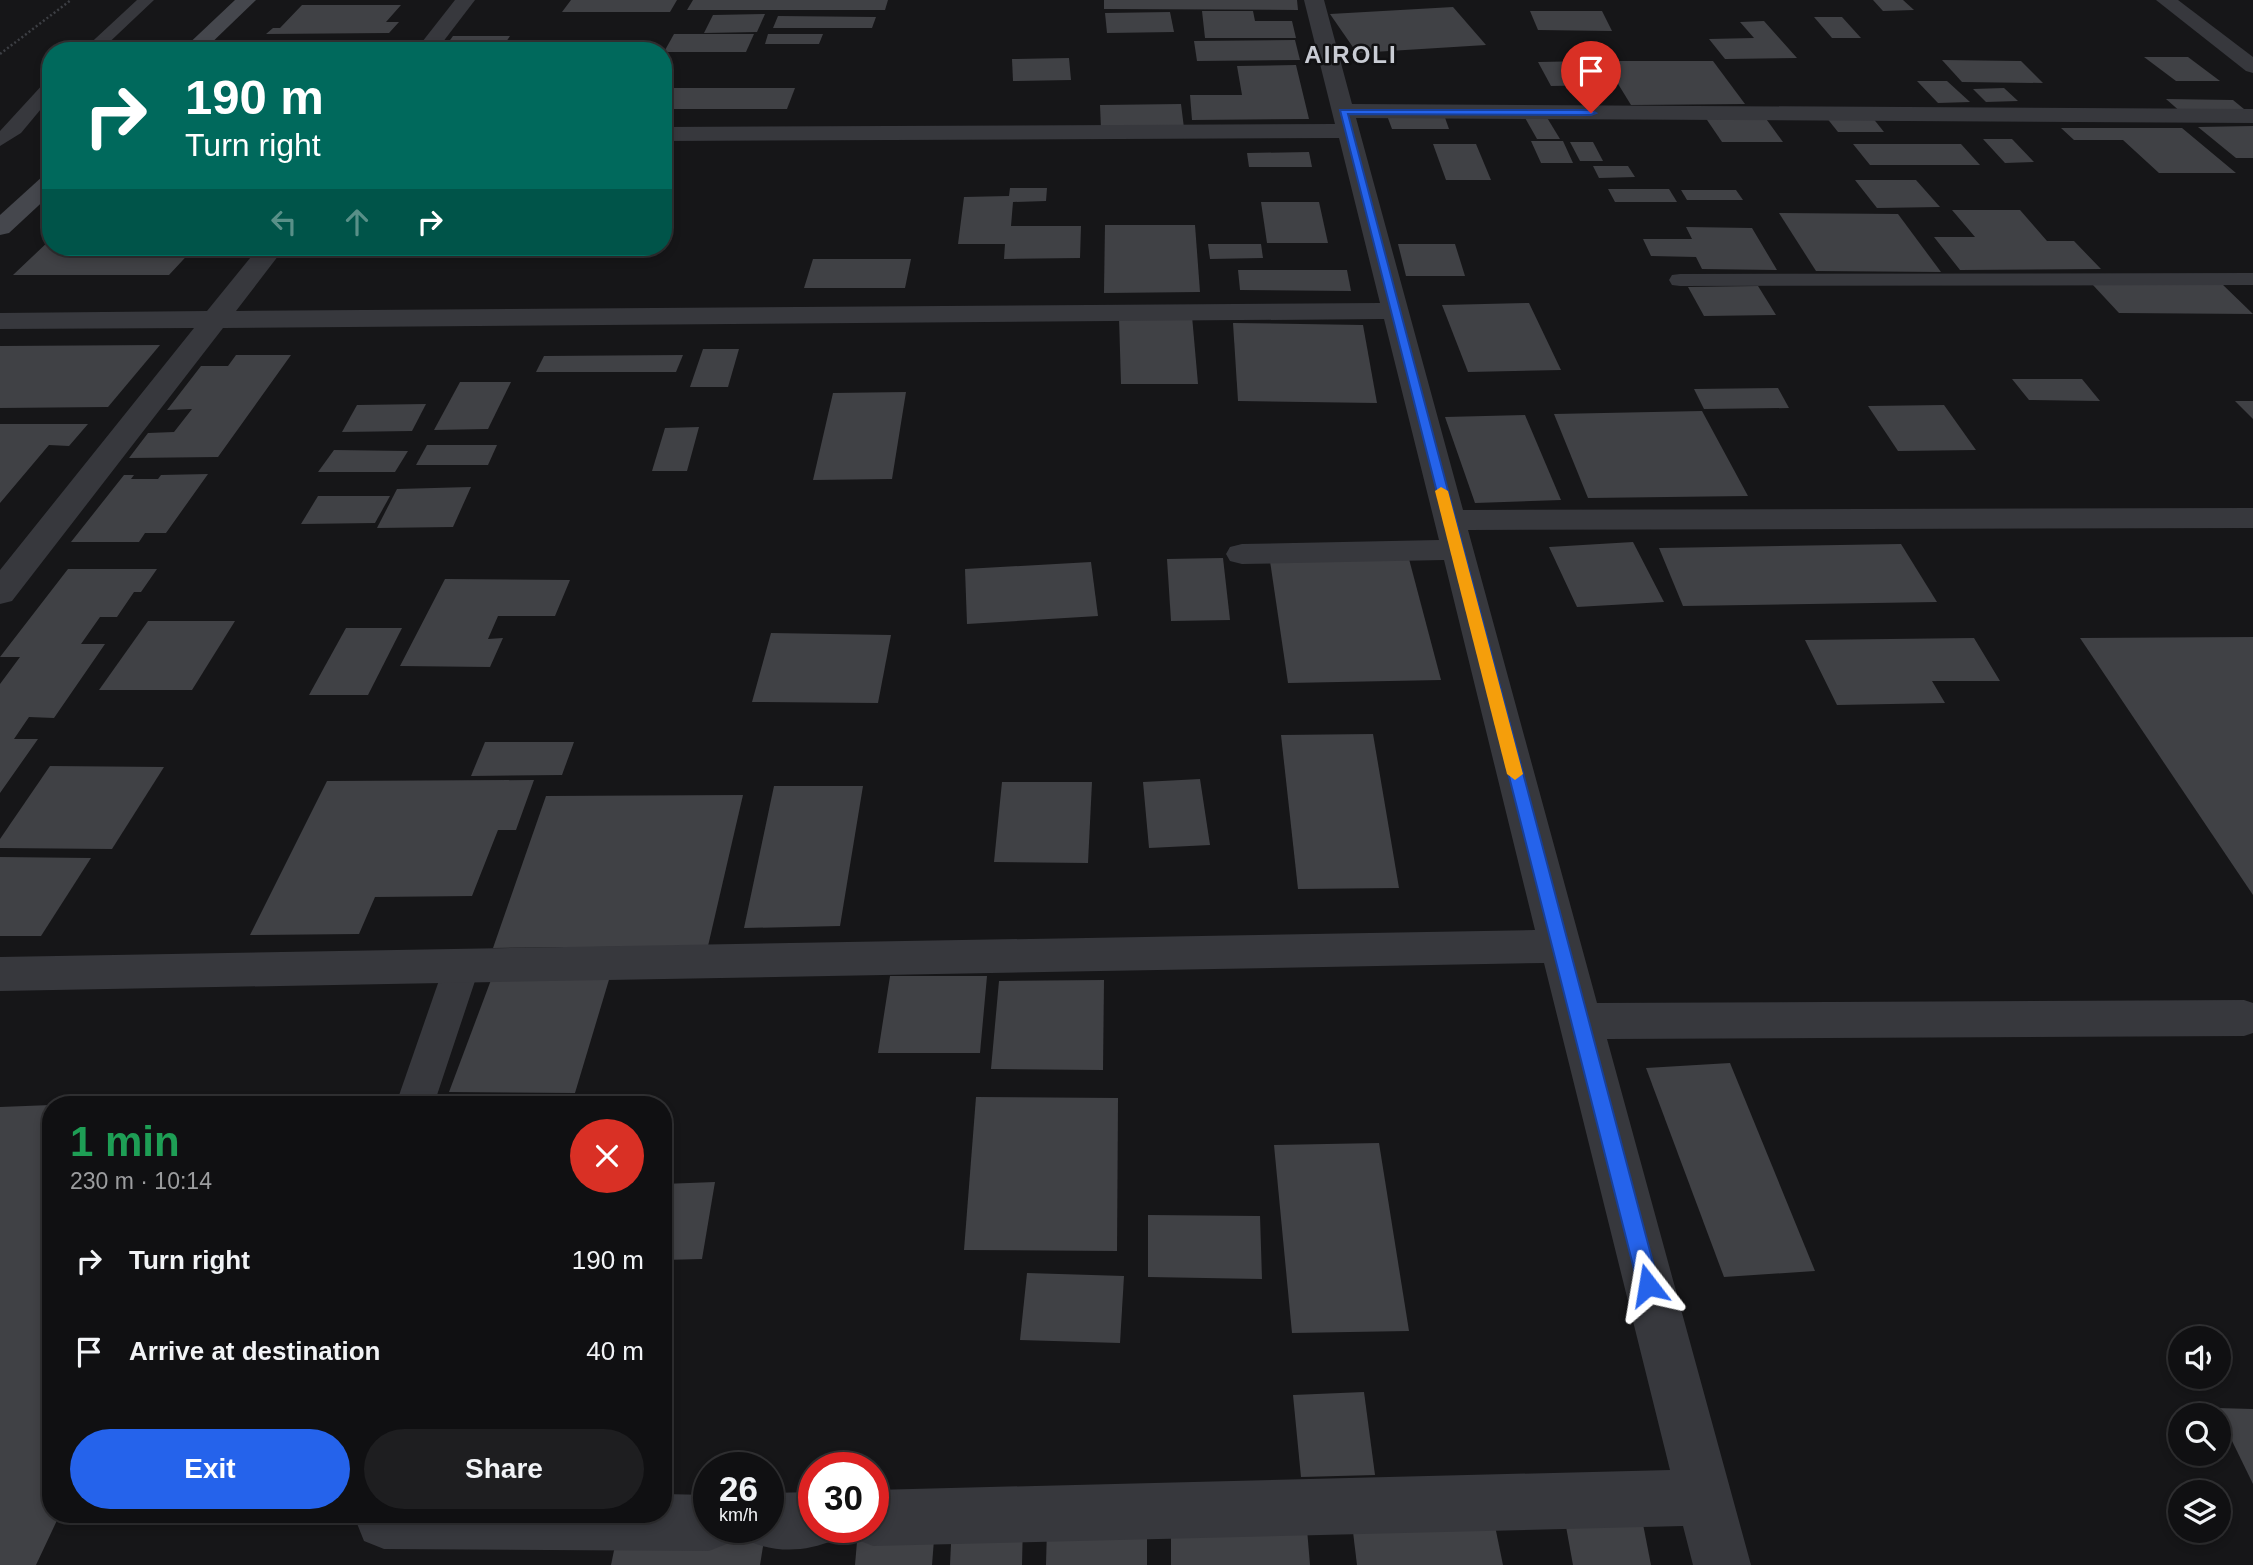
<!DOCTYPE html>
<meta charset="utf-8">
<style>
body{margin:0;font-family:Arial,sans-serif;background:#1e1e20;color:#f1f3f6;height:100vh;display:flex;flex-direction:column;font-size:26px;white-space:nowrap}
*{box-sizing:border-box;margin:0}
p{font-size:23px;color:#9c9d9f}
.icon{flex:none;width:38px;height:38px;fill:none;stroke:currentColor;stroke-width:2;stroke-linecap:round;stroke-linejoin:round}
.map{position:relative;flex:1;overflow:hidden}
.drawer{position:absolute;left:42px;top:1096px;width:630px;height:427px;display:flex;flex-direction:column;background:#101012;border-radius:28px;box-shadow:0 4px 10px #0003,0 0 0 2px #303032}
.drawer>*{flex:none}
.top-card{position:absolute;left:42px;top:42px;width:630px;height:214px;border-radius:28px;box-shadow:0 4px 10px #0003,0 0 0 2px #303032;background:#00695c;color:#fff;overflow:hidden}
.tools{position:absolute;left:2168px;top:1326px;display:grid;gap:14px}
.tools a{display:grid;place-items:center;width:63px;height:63px;border-radius:50%;background:#101012;box-shadow:0 4px 10px #0003,0 0 0 2px #303032;font-size:35px}
.speed{position:absolute;left:693px;top:1452px;display:flex;gap:14px;font-size:35px;font-weight:700;text-align:center}
.speed>*{display:grid;place-content:center;width:91px;height:91px;border-radius:50%;background:#101012;box-shadow:0 4px 10px #0003,0 0 0 2px #303032;line-height:1}
.speed small{font-size:18px;font-weight:400}
.speed .limit{border:10px solid #d22;background:#fff;color:#111}
.pin{position:absolute;display:grid;place-items:center;width:60px;height:60px;color:#fff;margin:-72px -30px;border-radius:50% 50% 50% 0;rotate:-45deg;box-shadow:0 0 7px #0007}
.pin .icon{rotate:45deg}
.me{position:absolute;width:77px;margin:-38px;rotate:346deg;stroke-linejoin:round;filter:drop-shadow(0 0 5px #0008)}
.turn{display:flex;align-items:center;gap:24px;height:147px;padding:0 28px;font-size:32px}
.turn .icon{width:91px;height:91px;stroke-width:2.5}
.turn b{display:block;font-size:49px;line-height:60px}
.lanes{display:flex;align-items:center;height:66px;padding:0 28px;background:#0003;justify-content:center;gap:35px;direction:ltr}
.lanes .off{opacity:.35}
.round{display:grid;place-items:center;flex:none;width:74px;height:74px;border-radius:37px;background:#1e1e20}
.overview{display:flex;align-items:center;justify-content:space-between;height:119px;padding:0 28px}
h1{font-size:42px;font-weight:700;line-height:52px;color:#1e9e55}
.cta{display:flex;gap:14px;margin-top:auto;padding:14px 28px}
.cta a{flex:1;height:80px;border-radius:42px;background:#2563eb;color:#fff;font-size:28px;font-weight:700;line-height:80px;text-align:center}
.cta a+a{background:#1e1e20;color:#f1f3f6}
ul{padding:0;list-style:none}
li{display:flex;align-items:center;gap:21px;height:91px;padding:0 28px}
li div{flex:1}
li b{display:block;font-size:26px}
li em{font-style:normal}
.map>svg:first-child{display:block}
.building{fill:#404145}
.lines{fill:none;stroke-linecap:round;stroke-linejoin:round}
.path{stroke:#3d3f44;stroke-width:2.5;stroke-dasharray:2 2.5;stroke-linecap:butt}
.lane{fill:#37383d;fill-rule:evenodd}
.street{fill:#37383d;fill-rule:evenodd}
.secondary{fill:#45474d;fill-rule:evenodd}
.route{fill:#2563eb;stroke:#184099;stroke-width:2}
.slow{fill:#f59e0b}
.labels{text-anchor:middle;stroke-width:5;stroke-linejoin:round;paint-order:stroke}
.far-district-label{font-size:24px;font-weight:bold;letter-spacing:2px;fill:#c9ccd4;stroke:#111113}
</style>
<div class="map">
<svg width="2253" height="1565" viewBox="0 0 2253 1565">
<rect width="100%" height="100%" fill="#161618"/>
<!-- building -->
<g class="building">
<path d="M571,0h106l-7,12h-108z"/>
<path d="M693,0h195l-3,10h-198z"/>
<path d="M1104,0h193l1,10 -194,-1z"/>
<path d="M1873,0h30l11,10 -31,1z"/>
<path d="M302,5h99l-15,17h13l-10,11 -123,1 7,-6h7z"/>
<path d="M1453,7l33,38 -129,8 -27,-39z"/>
<path d="M1202,11h51l2,10h37l4,17h-91z"/>
<path d="M1530,11h72l10,20 -74,-1z"/>
<path d="M1170,12l4,20 -67,1 -2,-20z"/>
<path d="M765,14l-8,18 -53,1 9,-18z"/>
<path d="M778,16l98,1 -4,11h-99z"/>
<path d="M1814,17h28l19,21h-29z"/>
<path d="M1764,21l33,37 -72,1 -16,-20 45,-1 -14,-16z"/>
<path d="M674,34h80l-8,18h-82z"/>
<path d="M768,34h55l-4,10h-54z"/>
<path d="M453,36h57l-10,15h-58z"/>
<path d="M1295,40l5,20 -103,1 -3,-20z"/>
<path d="M260,45h43l-5,6h-43z"/>
<path d="M382,45l-5,6h-47l5,-5z"/>
<path d="M2144,57h44l32,24h-44z"/>
<path d="M1069,58l2,22 -58,1 -1,-22z"/>
<path d="M1942,60l79,1 22,22 -81,-1z"/>
<path d="M1589,61l15,24 -53,1 -13,-24z"/>
<path d="M1604,61h109l32,43 -114,1z"/>
<path d="M1296,65l13,54 -117,1 -2,-25h52l-5,-29z"/>
<path d="M1917,81h30l23,21 -32,1z"/>
<path d="M663,88h132l-8,21h-124z"/>
<path d="M2004,88l14,13 -32,1 -13,-13z"/>
<path d="M2166,99l67,1 17,14 -68,-1z"/>
<path d="M1181,104l3,24 -83,1 -1,-24z"/>
<path d="M1443,112l6,17h-57l-6,-16z"/>
<path d="M1524,116h22l14,23h-23z"/>
<path d="M1764,116l19,26h-61l-17,-25z"/>
<path d="M1826,117h46l12,15h-46z"/>
<path d="M2253,126v32h-17l-38,-31z"/>
<path d="M2061,128h121l54,45h-77l-36,-33h-49z"/>
<path d="M1983,139h29l22,23 -29,1z"/>
<path d="M1531,141h32l10,22h-32z"/>
<path d="M1570,142h23l10,19h-23z"/>
<path d="M1433,144h43l15,36h-45z"/>
<path d="M1853,144h108l19,21h-110z"/>
<path d="M1309,152l3,15h-63l-2,-14z"/>
<path d="M1593,166h35l7,11 -36,1z"/>
<path d="M1855,180h61l24,27 -63,1z"/>
<path d="M1010,188h37l-1,13 -33,1 -2,24h70l-1,32 -76,1 1,-15h-47l6,-47 45,-1z"/>
<path d="M1608,189h61l8,13h-62z"/>
<path d="M1681,190h55l7,10h-56z"/>
<path d="M1261,202h58l9,41h-61z"/>
<path d="M1952,210h68l27,31h27l27,28 -141,1 -26,-33h41z"/>
<path d="M1779,213l119,1 43,58 -125,-1z"/>
<path d="M1105,225h90l5,67 -96,1z"/>
<path d="M1686,227l66,1 25,42 -75,-1 -6,-12 -45,-1 -8,-17h49z"/>
<path d="M51,239v8h144l-26,28h-156z"/>
<path d="M1208,244h53l2,14 -53,1z"/>
<path d="M1398,244h57l10,32h-59z"/>
<path d="M813,259h98l-6,29h-101z"/>
<path d="M1238,270h109l4,21 -111,-1z"/>
<path d="M2092,284h130l31,30 -134,-1z"/>
<path d="M1758,286l18,29 -72,1 -16,-29z"/>
<path d="M1529,303l32,67 -93,2 -26,-67z"/>
<path d="M1192,316l6,68h-77l-2,-67z"/>
<path d="M1233,323l130,2 14,78 -139,-2z"/>
<path d="M160,345l-52,62 -108,1v-62z"/>
<path d="M703,349h36l-11,38h-38z"/>
<path d="M236,355h55l-73,102 -89,1 19,-25 26,-1 18,-23 -25,1 34,-44h27z"/>
<path d="M683,355l-7,17h-140l8,-16z"/>
<path d="M2012,379h70l18,22 -71,-1z"/>
<path d="M460,382h51l-23,47 -54,1z"/>
<path d="M1778,388l11,20 -85,1 -10,-20z"/>
<path d="M906,392l-14,87 -79,1 20,-87z"/>
<path d="M2235,401h18v18z"/>
<path d="M426,404l-14,27 -70,1 15,-27z"/>
<path d="M1944,405l32,45 -78,1 -30,-45z"/>
<path d="M1702,411l46,85 -160,2 -34,-84z"/>
<path d="M1525,415l36,85 -86,3 -30,-86z"/>
<path d="M0,424h88l-19,22 -20,-1 -49,58z"/>
<path d="M699,427l-12,44h-35l13,-43z"/>
<path d="M427,445h70l-9,20h-72z"/>
<path d="M334,450l74,1 -13,21h-77z"/>
<path d="M208,474l-42,59h-21l-6,9h-68l53,-67h10l-3,4h27l3,-4z"/>
<path d="M471,487l-18,40 -76,1 20,-39z"/>
<path d="M318,496h72l-15,27 -74,1z"/>
<path d="M1633,542l31,60 -87,5 -28,-60z"/>
<path d="M1901,544l36,58 -254,4 -24,-58z"/>
<path d="M1223,558l7,62 -59,1 -4,-62z"/>
<path d="M1409,559l32,121 -153,3 -18,-122z"/>
<path d="M1091,562l7,54 -131,8 -2,-55z"/>
<path d="M68,569h89l-16,23h-7l-17,25h-17l-19,27h24l-51,74 -25,-1 -15,22h24l-38,54v-109l20,-27h-20z"/>
<path d="M445,579l125,1 -15,36h-57l-10,23 15,-1 -13,29 -90,-1z"/>
<path d="M148,621h87l-43,69h-93z"/>
<path d="M346,628h56l-34,67h-59z"/>
<path d="M771,633l120,2 -13,68 -126,-1z"/>
<path d="M2253,637v258l-173,-257z"/>
<path d="M1974,638l26,43h-68l13,22 -108,2 -32,-65z"/>
<path d="M1373,734l26,154 -101,1 -17,-154z"/>
<path d="M485,742h89l-12,33 -91,1z"/>
<path d="M50,766l114,1 -52,82 -112,-1v-9z"/>
<path d="M1200,779l10,66 -61,3 -6,-66z"/>
<path d="M534,780l-18,50h-18l-26,66 -97,1 -16,37 -109,1 77,-154z"/>
<path d="M1002,782h90l-4,81 -94,-1z"/>
<path d="M774,786h89l-23,140 -96,2z"/>
<path d="M743,795l-35,151 -215,2 53,-152z"/>
<path d="M0,857l91,1 -50,78h-41z"/>
<path d="M494,972l117,1 -36,120 -126,-1z"/>
<path d="M890,976h97l-7,77h-102z"/>
<path d="M1104,980l-1,90 -112,-1 8,-88z"/>
<path d="M1730,1063l85,208 -91,6 -78,-209z"/>
<path d="M289,1097l-3,7h-142v-2z"/>
<path d="M976,1097l142,1 -1,153 -153,-1z"/>
<path d="M575,1101l-1,3h-49v-2z"/>
<path d="M51,1105v409h9l-24,51h-36v-458z"/>
<path d="M1379,1143l30,188 -117,2 -18,-188z"/>
<path d="M715,1182l-13,77 -39,1v-76z"/>
<path d="M1148,1215l112,1 2,63 -114,-2z"/>
<path d="M1027,1273l97,3 -4,67 -100,-3z"/>
<path d="M1364,1392l11,83 -74,2 -8,-82z"/>
<path d="M2216,1408l37,1v75z"/>
<path d="M1642,1519l9,46h-78l-8,-44z"/>
<path d="M1023,1523l-1,42h-72l2,-41z"/>
<path d="M1495,1526l8,39h-146l-4,-33z"/>
<path d="M935,1527l-3,38h-77l3,-35z"/>
<path d="M1047,1528h100v37h-101z"/>
<path d="M1171,1528l136,1 3,36h-139z"/>
<path d="M765,1534l-5,31h-149l6,-29z"/>
</g>
<g class="lines">
<!-- path -->
<path class="path" d="M0,54l71,-54"/>
<!-- lane -->
<g class="lane">
<path d="M137,0h17l-54,51h-18z"/>
<path d="M51,81v16l-30,36 -21,13v-15l45,-49z"/>
<path d="M2253,273v12l-573,1 -8,-1 -3,-5 3,-5 8,-1z"/>
<path d="M462,952l12,4 6,10 -46,138h-38l48,-138 6,-10z"/>
</g>
<!-- street -->
<g class="street">
<path d="M455,0h20l-39,51h-21z"/>
<path d="M1304,0h20l28,104 901,5v14l-897,-5 107,392 790,-2v20l-785,2 129,473 647,-3 9,3v30l-9,3 -637,3 144,526h-58l-10,-39 -810,20 -20,-8 -4,-10h24v-38l797,-20 -126,-507 -1544,28v-34l1535,-27 -91,-370 -202,4 -12,-3 -4,-7 4,-7 12,-3 197,-4 -55,-221 -1161,9 -211,273 -12,3v-34l194,-242 -194,1v-16l207,-2 52,-64h26l-49,64 1144,-8 -41,-165 -676,3v-14l672,-3z"/>
<path d="M2156,0h22l75,57v16l-7,-2z"/>
<path d="M814,1492v36h25l-5,12c-28,12 -58,13 -86,1l-6,-13h26v-35z"/>
<path d="M663,1494l46,1v33h26l-6,15 -20,8 -325,-2 -20,-8 -8,-20 3,-7h304z"/>
</g>
<!-- secondary -->
<g class="secondary">
<path d="M235,0h21l-53,51h-22z"/>
<path d="M51,174v20l-42,39 -9,2v-20l43,-39z"/>
</g>
</g>
<!-- route -->
<path class="route" d="M1340,110h251l5,3 -5,2 -243,-1 311,1171 -3,7 -8,3 -7,-3 -3,-7z"/>
<!-- slow -->
<path class="slow" d="M1441,487l7,4 75,283 -8,6 -8,-6 -72,-283z"/>
<g class="labels">
<!-- far-district labels -->
<g class="far-district-label">
<text x="1351" y="63">AIROLI</text>
</g>
</g>
</svg>
<div class="tools">
<a><svg class="icon" aria-label="sound" viewBox="0 0 24 24"><path d="M4 9h4l5-4v14l-5-4H4zM17 9q2 3 0 6"/></svg></a>
<a><svg class="icon" aria-label="search" viewBox="0 0 24 24"><circle cx="10" cy="10" r="6"/><path d="M15 15l6 6"/></svg></a>
<a><svg class="icon" aria-label="layers" viewBox="0 0 24 24"><path d="M12 4l9 5-9 5-9-5zM3 14l9 5 9-5"/></svg></a>
</div>
<div class="speed"><div>26<small>km/h</small></div><div class="limit">30</div></div>
<div class="pin" style="left:1591px;top:113px;background:#d93025"><svg class="icon" aria-label="arrive" viewBox="0 0 24 24"><path d="M6 21V4h12l-3 4 3 4H6"/></svg></div>
<svg class="me" style="left:1648px;top:1285px" viewBox="-20 -20 40 40"><path d="M0-17L14 15 0 8-14 15z" fill="#2563eb" stroke="#fff" stroke-width="4"/></svg>
<div class="top-card">
<div class="turn"><svg class="icon" aria-label="right" viewBox="0 0 24 24"><path d="M7 20v-9h11M14 6l5 5-5 5"/></svg><div><b>190 m</b>Turn right</div></div>
<div class="lanes"><svg class="icon off" aria-label="left" viewBox="0 0 24 24"><path d="M17 20v-9H6M10 6l-5 5 5 5"/></svg><svg class="icon off" aria-label="ahead" viewBox="0 0 24 24"><path d="M12 20V5M6 11l6-6 6 6"/></svg><svg class="icon" aria-label="right" viewBox="0 0 24 24"><path d="M7 20v-9h11M14 6l5 5-5 5"/></svg></div>
</div>
<section class="drawer">
<div class="overview"><div><h1>1 min</h1><p>230 m · 10:14</p></div><a class="round" style="background:#d93025;color:#fff"><svg class="icon" aria-label="close" viewBox="0 0 24 24"><path d="M6 6l12 12M18 6L6 18"/></svg></a></div>
<ul>
<li><svg class="icon" aria-label="right" viewBox="0 0 24 24"><path d="M7 20v-9h11M14 6l5 5-5 5"/></svg><div><b>Turn right</b></div><em>190 m</em></li>
<li><svg class="icon" aria-label="arrive" viewBox="0 0 24 24"><path d="M6 21V4h12l-3 4 3 4H6"/></svg><div><b>Arrive at destination</b></div><em>40 m</em></li>
</ul>
<div class="cta"><a>Exit</a><a>Share</a></div>
</section>
</div>
